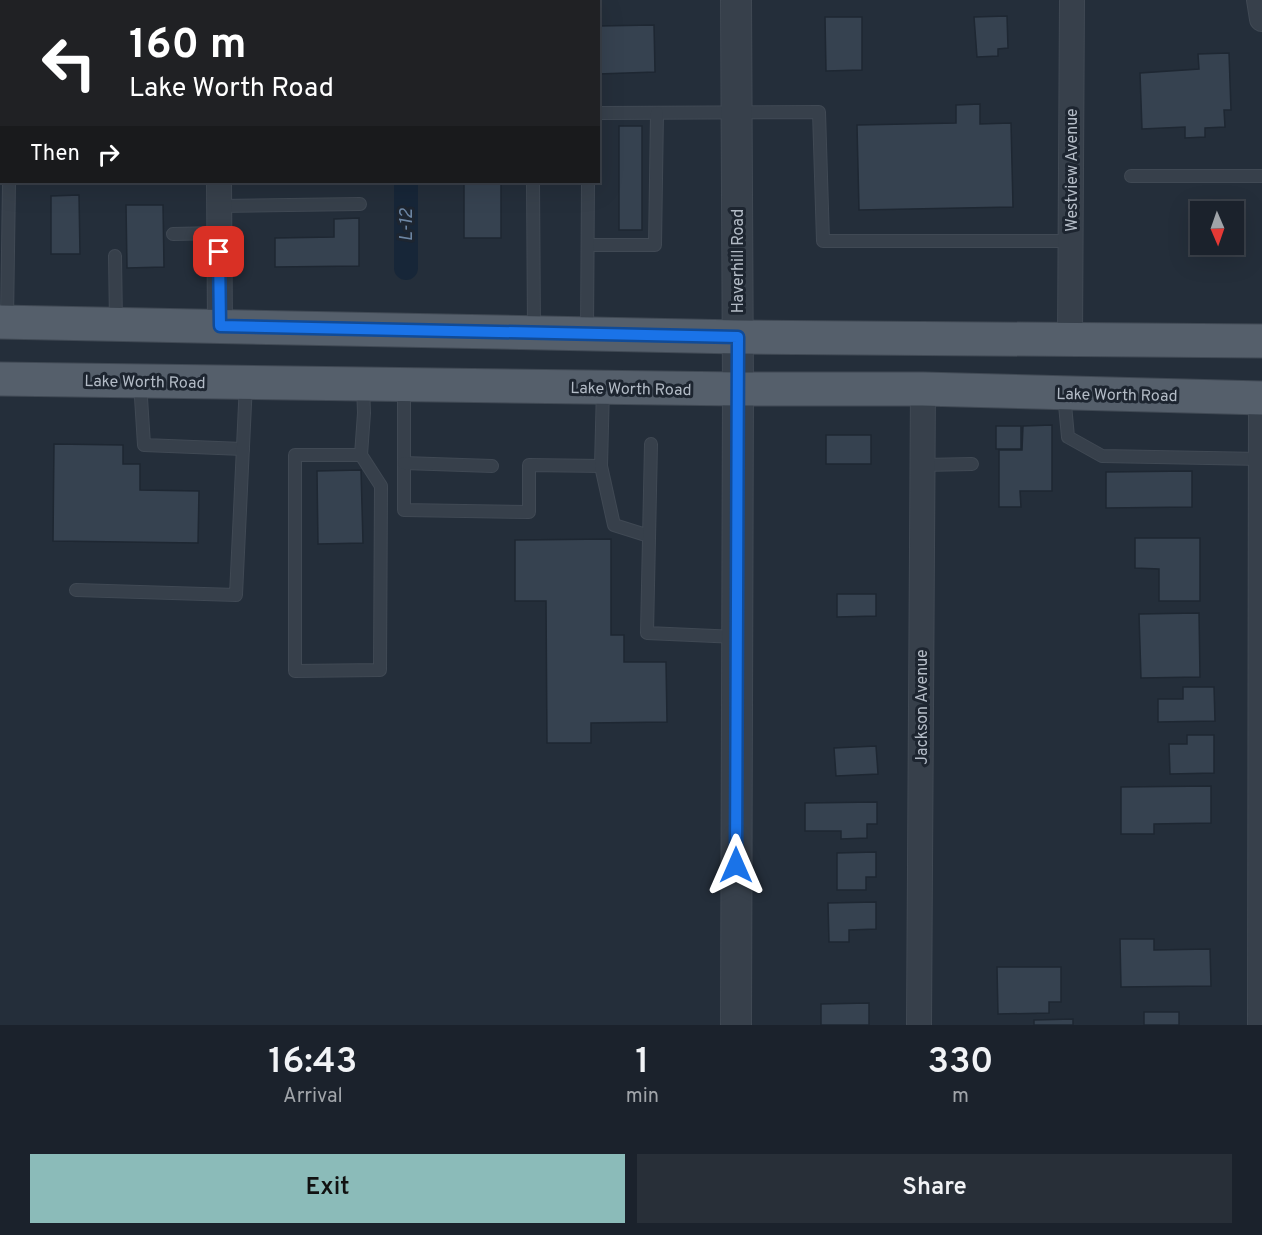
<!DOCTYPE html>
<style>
body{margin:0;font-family:Overpass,sans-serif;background:#282f38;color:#f1f3f6;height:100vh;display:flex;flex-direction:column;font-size:22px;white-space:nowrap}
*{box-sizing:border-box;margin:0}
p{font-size:20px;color:#a0a4a9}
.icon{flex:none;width:33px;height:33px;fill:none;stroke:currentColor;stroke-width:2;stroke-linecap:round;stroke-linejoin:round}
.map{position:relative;height:1025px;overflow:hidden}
.details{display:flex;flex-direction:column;background:#1b222c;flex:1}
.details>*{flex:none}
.top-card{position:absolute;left:0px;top:0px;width:600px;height:183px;box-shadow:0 6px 24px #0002,0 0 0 2px #393f48;background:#202124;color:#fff;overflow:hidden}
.needle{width:39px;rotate:178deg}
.controls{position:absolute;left:1190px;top:201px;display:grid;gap:12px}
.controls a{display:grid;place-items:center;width:54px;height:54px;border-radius:0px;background:#1b222c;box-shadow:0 6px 24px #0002,0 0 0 2px #393f48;font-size:30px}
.pin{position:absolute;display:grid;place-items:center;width:51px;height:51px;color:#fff;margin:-26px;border-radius:12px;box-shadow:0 3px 9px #0006}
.me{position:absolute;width:66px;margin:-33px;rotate:0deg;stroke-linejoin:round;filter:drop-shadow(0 0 4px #0008)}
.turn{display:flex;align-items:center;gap:21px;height:126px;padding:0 30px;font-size:27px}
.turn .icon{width:78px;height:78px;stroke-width:2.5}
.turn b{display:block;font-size:42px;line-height:51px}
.then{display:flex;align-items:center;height:57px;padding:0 30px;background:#0003;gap:12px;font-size:22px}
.eta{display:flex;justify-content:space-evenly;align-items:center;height:102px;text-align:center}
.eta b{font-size:36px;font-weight:600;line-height:42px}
.primary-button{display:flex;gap:12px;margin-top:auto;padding:12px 30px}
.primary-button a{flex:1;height:69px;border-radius:0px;background:#8bbbb9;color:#111;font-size:24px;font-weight:600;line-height:69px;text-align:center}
.primary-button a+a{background:#282f38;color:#f1f3f6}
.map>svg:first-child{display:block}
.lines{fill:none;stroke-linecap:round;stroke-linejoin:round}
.canal{stroke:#172638;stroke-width:24}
.building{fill:#364250;stroke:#1e2732;stroke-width:1.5}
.service-casing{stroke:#404954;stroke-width:14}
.minor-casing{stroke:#404954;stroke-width:26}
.tertiary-casing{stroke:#404954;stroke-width:32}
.primary-casing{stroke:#404954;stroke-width:35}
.service{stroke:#37404b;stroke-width:12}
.minor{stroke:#37404b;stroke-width:24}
.tertiary{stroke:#37404b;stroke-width:30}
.primary{stroke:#555f6b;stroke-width:33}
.route-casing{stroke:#114b97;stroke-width:15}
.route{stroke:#1a73e8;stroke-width:10}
.labels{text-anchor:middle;stroke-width:6;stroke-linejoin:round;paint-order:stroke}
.street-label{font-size:16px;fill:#b3bbc6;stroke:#1d2530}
.water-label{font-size:18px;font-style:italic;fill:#6d86a4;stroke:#1d2530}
</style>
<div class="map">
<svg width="1262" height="1025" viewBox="0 0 1262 1025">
<rect width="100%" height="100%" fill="#242e3a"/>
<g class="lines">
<!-- canal -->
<g class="canal">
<path d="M408,2v-2"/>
<path d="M406,268v-86"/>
</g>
</g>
<!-- building -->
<g class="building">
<rect x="121" y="0" width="42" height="2"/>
<rect x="275" y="0" width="40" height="2"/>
<rect x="463" y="0" width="58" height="2"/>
<path d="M1007,16l1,32 -10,1v7l-21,1 -3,-40z"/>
<path d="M825,17h37v53l-36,1z"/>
<path d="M654,25l1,47 -57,2v-48z"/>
<path d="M1229,53l2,57h-7l1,17 -20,1v9l-20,1v-11l-43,2 -2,-56 59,-4 -1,-15z"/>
<path d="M980,104v20l31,-1 2,84 -154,3 -2,-85 99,-2v-18z"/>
<rect x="619" y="126" width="23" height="104"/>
<rect x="464" y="182" width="37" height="56"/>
<path d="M79,195l1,59h-29v-58z"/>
<path d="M126,205h37l1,62 -37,1z"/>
<path d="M359,218v48l-84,1v-29l59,-1v-18z"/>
<path d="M1052,425v66h-32l1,16h-22v-57h23l1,-24z"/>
<rect x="996" y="426" width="25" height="23"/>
<rect x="826" y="435" width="45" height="29"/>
<path d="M54,444l69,1v19h17v26l59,1 -1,52 -145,-2z"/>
<path d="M361,470l2,73 -45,1 -1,-73z"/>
<path d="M1192,471v36l-86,1v-36z"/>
<path d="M1135,538h65v63h-41v-32l-24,-1z"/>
<path d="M611,539v96h13v27h42l1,60 -76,1v20h-44l-1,-142h-31v-61z"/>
<path d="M837,594h39v22l-39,1z"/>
<path d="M1199,613l1,64 -59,1 -2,-64z"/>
<path d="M1183,687h31l1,34 -57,1v-23h25z"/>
<path d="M1187,735h27v38l-44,1 -1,-30h18z"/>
<path d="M876,746l2,28 -42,2 -2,-28z"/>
<path d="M1211,786v37l-57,1v10h-33v-47z"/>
<path d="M877,802v22h-10v14l-26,1v-8h-36v-28z"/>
<path d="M876,852v25h-10v13h-29v-37z"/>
<path d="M876,902v27l-27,1v12h-20l-1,-39z"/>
<path d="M1120,939h34v11l56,-1 1,37 -90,1z"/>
<path d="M997,967h64v35h-12v11l-51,1z"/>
<path d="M869,1003v22h-48v-21z"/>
<rect x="1144" y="1012" width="35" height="13"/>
<path d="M1073,1019v6h-39v-5z"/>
</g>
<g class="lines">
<!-- service casing -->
<g class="service-casing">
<g id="service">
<path d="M533,0v2"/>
<path d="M0,106h2"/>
<path d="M598,113l221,-1 4,129h247"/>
<path d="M1131,176h131"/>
<path d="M533,182l1,149"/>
<path d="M219,206l141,-2"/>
<path d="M173,234l46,-1"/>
<path d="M588,245h67l2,-132"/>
<path d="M115,256l1,67"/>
<path d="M7,321l2,-139"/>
<path d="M587,333l1,-151"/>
<path d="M140,382l4,63 99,4"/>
<path d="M404,386v124l125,2v-47l72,1"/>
<path d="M603,387l-2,79 13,59 35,11"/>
<path d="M1064,394l4,43 34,19 159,3"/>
<path d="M651,444l-4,189 90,4"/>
<path d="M361,455l20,31 -1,184 -85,1v-216h66l3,-42 -1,-28"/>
<path d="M404,463l88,3"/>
<path d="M923,465l49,-1"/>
<path d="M76,590l160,5 10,-212"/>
</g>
</g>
<!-- minor casing -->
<g class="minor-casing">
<g id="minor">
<path d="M219,0v2"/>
<path d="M1259,0l3,19"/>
<path d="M219,182l1,144"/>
<path d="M1070,339l2,-339"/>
<path d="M919,1025l4,-636"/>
<path d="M1260,1025l1,-627"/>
</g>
</g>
<!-- tertiary casing -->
<g class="tertiary-casing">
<path id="tertiary" d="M736,0l2,389 -2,636"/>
</g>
<!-- primary casing -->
<g class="primary-casing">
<g id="primary">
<path d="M0,322l738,15 524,4"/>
<path d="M0,379l738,10h185l339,9"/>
</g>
</g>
<!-- service -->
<use href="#service" class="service"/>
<!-- minor -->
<use href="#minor" class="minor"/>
<!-- tertiary -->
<use href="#tertiary" class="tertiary"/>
<!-- primary -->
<use href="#primary" class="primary"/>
</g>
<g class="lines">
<!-- route casing -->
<g class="route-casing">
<path id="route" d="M219,252l1,74 518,11 -2,528"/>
</g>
<!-- route -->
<use href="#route" class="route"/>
</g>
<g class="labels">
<!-- street labels -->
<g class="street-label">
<text transform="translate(1071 170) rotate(-90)" y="6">Westview Avenue</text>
<text transform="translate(737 261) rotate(-90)" y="6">Haverhill Road</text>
<text transform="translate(145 381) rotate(1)" y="6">Lake Worth Road</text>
<text transform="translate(631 388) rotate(1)" y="6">Lake Worth Road</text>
<text transform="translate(1117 394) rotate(1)" y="6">Lake Worth Road</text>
<text transform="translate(921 707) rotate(-90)" y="6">Jackson Avenue</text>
</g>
<!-- water labels -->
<g class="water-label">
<text transform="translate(406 225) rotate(-90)" y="6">L-12</text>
</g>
</g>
</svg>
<div class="controls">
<a><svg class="needle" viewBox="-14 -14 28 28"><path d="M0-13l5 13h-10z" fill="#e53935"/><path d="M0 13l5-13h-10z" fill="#a0a4a9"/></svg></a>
</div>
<div class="pin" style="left:219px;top:252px;background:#d93025"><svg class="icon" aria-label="arrive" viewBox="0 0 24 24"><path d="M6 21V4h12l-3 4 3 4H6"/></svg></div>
<svg class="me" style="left:736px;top:865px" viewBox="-20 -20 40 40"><path d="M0-17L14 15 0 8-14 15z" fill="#1a73e8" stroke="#fff" stroke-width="4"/></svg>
<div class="top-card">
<div class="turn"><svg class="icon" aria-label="left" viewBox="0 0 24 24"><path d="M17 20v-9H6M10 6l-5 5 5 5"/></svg><div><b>160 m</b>Lake Worth Road</div></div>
<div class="then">Then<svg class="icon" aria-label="right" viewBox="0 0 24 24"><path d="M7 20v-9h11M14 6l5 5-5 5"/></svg></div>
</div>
</div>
<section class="details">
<div class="eta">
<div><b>16:43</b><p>Arrival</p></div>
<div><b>1</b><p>min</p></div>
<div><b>330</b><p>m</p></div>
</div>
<div class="primary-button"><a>Exit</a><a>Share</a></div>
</section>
